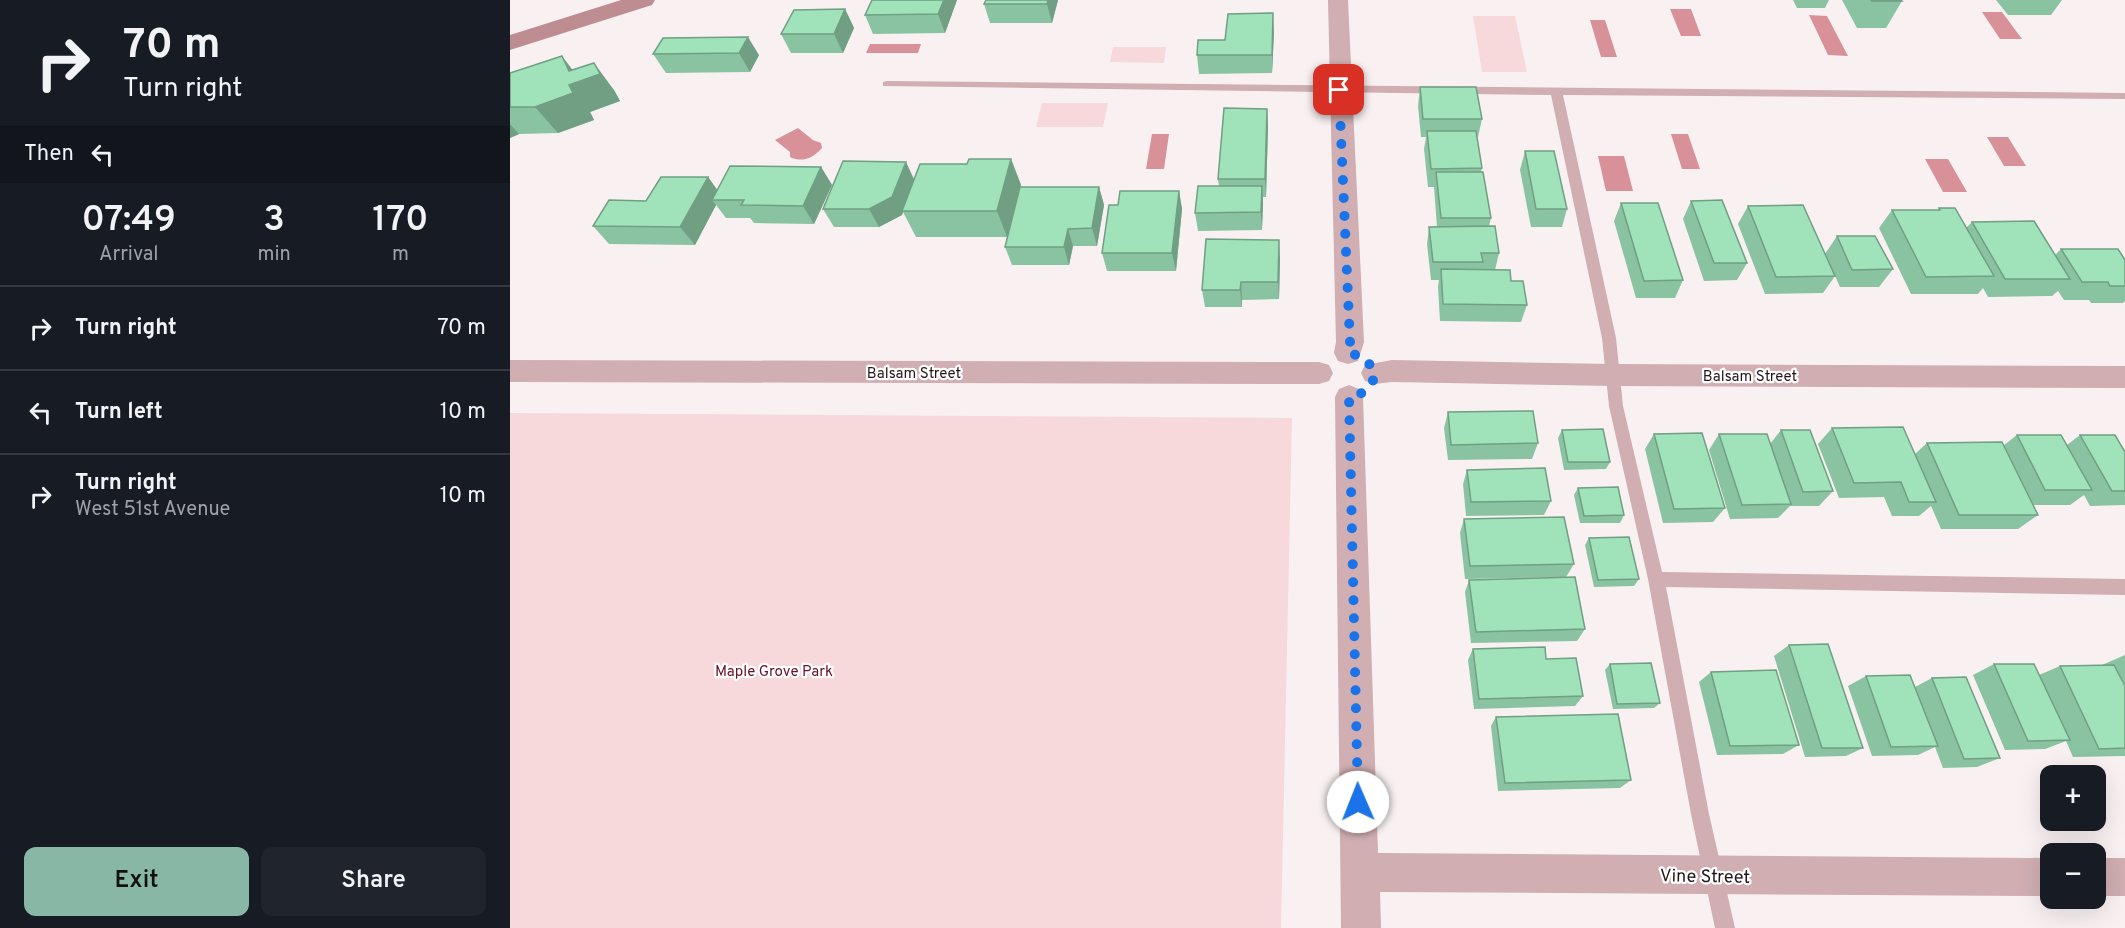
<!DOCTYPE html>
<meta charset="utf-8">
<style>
body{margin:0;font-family:Overpass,sans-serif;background:#20242c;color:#f1f3f6;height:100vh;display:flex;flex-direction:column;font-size:22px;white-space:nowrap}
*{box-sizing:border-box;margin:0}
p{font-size:20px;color:#9ea1a6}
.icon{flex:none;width:33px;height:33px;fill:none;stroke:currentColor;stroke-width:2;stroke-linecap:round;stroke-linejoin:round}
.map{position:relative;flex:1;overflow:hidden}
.drawer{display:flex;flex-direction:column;background:#171b24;width:510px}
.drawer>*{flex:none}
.banner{background:#171b24;color:#f1f3f6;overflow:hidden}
.fabs{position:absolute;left:1530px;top:765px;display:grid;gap:12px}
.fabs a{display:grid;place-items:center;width:66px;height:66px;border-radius:12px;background:#171b24;box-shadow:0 6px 24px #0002;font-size:30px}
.pin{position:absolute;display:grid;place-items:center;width:51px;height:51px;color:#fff;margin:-26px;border-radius:12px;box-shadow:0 3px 9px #0006}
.me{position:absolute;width:66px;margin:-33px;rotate:359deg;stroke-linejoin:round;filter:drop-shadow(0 0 4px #0008)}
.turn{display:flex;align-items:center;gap:21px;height:126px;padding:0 24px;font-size:27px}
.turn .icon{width:78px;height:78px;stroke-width:2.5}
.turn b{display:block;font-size:42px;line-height:51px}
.then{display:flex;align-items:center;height:57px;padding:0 24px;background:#0003;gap:12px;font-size:22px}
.eta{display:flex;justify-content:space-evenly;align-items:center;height:102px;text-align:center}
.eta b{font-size:36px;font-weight:600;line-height:42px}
.primary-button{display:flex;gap:12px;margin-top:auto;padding:12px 24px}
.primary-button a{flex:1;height:69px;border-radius:12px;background:#88b7a6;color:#111;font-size:24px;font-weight:600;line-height:69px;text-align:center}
.primary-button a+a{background:#20242c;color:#f1f3f6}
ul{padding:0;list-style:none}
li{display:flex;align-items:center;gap:18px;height:84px;padding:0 24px;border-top:2px solid #363941}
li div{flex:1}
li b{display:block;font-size:22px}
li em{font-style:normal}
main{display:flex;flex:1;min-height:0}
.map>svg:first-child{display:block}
.green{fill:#f7d8db}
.water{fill:#d89199}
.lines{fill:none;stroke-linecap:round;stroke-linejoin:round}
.service{fill:#d0aeb1;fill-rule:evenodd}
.minor{fill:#d0aeb1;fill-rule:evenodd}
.secondary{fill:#bd8d91;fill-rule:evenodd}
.wall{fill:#8ac3a1}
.shaded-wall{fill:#709f83}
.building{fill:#a0e3bb;stroke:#709f83;stroke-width:1.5}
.route{stroke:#1a73e8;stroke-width:10;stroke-dasharray:0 18}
.labels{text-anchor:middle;stroke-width:4.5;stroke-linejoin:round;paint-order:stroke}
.street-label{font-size:15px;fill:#261719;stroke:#fff}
.park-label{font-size:15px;fill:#661127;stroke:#fff}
.near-street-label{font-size:18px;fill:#261719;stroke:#fff}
</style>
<main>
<section class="drawer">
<div class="banner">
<div class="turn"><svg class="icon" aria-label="right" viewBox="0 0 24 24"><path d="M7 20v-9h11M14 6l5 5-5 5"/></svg><div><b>70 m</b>Turn right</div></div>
<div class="then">Then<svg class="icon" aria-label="left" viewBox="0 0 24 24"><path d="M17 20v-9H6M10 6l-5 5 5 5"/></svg></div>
</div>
<div class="eta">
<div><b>07:49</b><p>Arrival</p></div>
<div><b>3</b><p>min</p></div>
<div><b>170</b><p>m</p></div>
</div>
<ul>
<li><svg class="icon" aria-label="right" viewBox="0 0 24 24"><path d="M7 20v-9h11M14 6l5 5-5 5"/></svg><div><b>Turn right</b></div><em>70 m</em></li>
<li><svg class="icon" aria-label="left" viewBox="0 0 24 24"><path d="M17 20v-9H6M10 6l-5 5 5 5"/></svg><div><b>Turn left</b></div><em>10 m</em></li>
<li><svg class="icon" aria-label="right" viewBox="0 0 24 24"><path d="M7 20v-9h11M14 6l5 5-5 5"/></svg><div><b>Turn right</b><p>West 51st Avenue</p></div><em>10 m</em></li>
</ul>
<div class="primary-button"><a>Exit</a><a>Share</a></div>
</section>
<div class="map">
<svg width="1615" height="928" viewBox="0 0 1615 928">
<rect width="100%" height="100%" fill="#f9f1f1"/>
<!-- green -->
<g class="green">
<path d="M963,16h42l12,56h-45z"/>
<path d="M603,47h53l-2,16 -54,-1z"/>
<path d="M532,103h66l-5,24h-67z"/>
<path d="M0,413l782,5 -11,510h-771z"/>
</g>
<!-- water -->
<g class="water">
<path d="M1160,9h21l10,27h-20z"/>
<path d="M1472,12h20l20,27h-22z"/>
<path d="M1299,15l18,1 21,40 -20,-1z"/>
<path d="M1080,20h15l12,37h-16z"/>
<path d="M360,44h51l-3,9h-52z"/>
<path d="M288,128l15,12 8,3 1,5c-9,10 -19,15 -32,9v-5l-15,-12z"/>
<path d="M642,134h17l-5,35h-18z"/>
<path d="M1161,134h17l12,35h-18z"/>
<path d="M1477,137h21l18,29h-22z"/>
<path d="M1088,156h26l9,35h-27z"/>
<path d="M1415,159h23l19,33h-24z"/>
</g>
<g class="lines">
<!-- service -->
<path class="service" d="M377,81l1238,12v6l-562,-4 53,243 7,68 39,166 463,7v16l-459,-8 43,227 26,114h-20l-24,-114 -43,-235 -39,-173 -7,-68 -51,-243 -668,-9v-4z"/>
<!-- minor -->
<g class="minor">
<path d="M818,0h20l16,342 -6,19 -10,3 -10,-3 -4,-8 2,-11z"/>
<path d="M0,360l809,2 10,3 4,8 -4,8 -10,3 -809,-2z"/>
<path d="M882,360l221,4 512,2v22l-512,-2 -221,-4 -17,2 -10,-3 -4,-8 4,-8z"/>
<path d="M839,385l10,4 4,8 15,456 672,5v38l-670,-4 1,36h-40l-6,-531 4,-8z"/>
<rect x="1586" y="858" width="29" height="38"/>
</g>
<!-- secondary -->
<path class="secondary" d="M111,0h34l-3,5 -142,45v-15z"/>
</g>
<!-- wall -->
<g class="wall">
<path d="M362,0h85l-12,33 -72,1 -8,-19z"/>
<path d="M548,0l-6,23h-62l-6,-19z"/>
<path d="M1283,0h36l-4,8h-28z"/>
<path d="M1332,0h59l1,1 -16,27h-29z"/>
<path d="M1486,0h66l-11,15h-43z"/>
<path d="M335,9l9,19 -11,25h-52l-10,-19z"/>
<path d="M764,32l-2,41 -73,1 -2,-19 28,-15z"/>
<path d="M153,38l96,17 -9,17 -84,1 -13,-19z"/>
<path d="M63,70l41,20 6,11 -30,11 4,8 -36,13 -39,1 -9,4v-65z"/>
<path d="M910,87l62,32 -4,18h-1l5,31 -1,4 10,46 -2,8 10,27 -4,17 16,11 16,24 -6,17 -81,-1 -2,-34 1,-7h-8l-4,-36 2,-17h8l-3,-40h-6l-4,-38 2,-12h-5l-3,-31z"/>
<path d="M757,109l1,18 -2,70h-3l-1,33 -64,1 -3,-18 24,-27 -1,-7z"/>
<path d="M1015,151l42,58 -5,18h-31l-11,-57z"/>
<path d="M501,159l10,26 -1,2h79l5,18 -7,41h-24l-4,19h-57l-7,-18 2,-10h-91l-13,-25 -1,3 -23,12h-45l-11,-18 83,-47 8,17z"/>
<path d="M311,167l11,18 -18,39 -60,-1 -4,-5h-24l-10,-13 -21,40 -86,-1 -16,-18 53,-25 62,-24 9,13z"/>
<path d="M669,191l3,18 -6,62h-69l-5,-18 16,-48z"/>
<path d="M1181,201l56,62 -10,17 -33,1 -21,-62z"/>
<path d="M1111,203l62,77 -8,18h-39l-22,-77z"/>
<path d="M1238,206l77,48 12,-18 56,33 -14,18h-39l-5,-11 -12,17 -58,1 -27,-70z"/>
<path d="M1429,208l27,20 6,-6 83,33 6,-6 64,11v41l-2,2h-32l-2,-3h-25l-6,-9 -6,5 -64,1 -5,-9 -5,6h-67l-32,-66 13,-18h46z"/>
<path d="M770,258l-1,41 -37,1v7h-37l-3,-17z"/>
<path d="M938,412l90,31 -6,16 -84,1 -4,-32z"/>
<path d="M1322,428l83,26 12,-11 76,3 14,-11 50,10 13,-10 44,15h1v55l-35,1 -6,-11 -14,10h-37l5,10 -20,14h-77l-10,-23 -12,10h-27l-8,-19 -45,1 -21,-54z"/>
<path d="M1052,430l48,32 -4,7 -42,1 -6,-32z"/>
<path d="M1271,430l52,61 -14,15h-29l-12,12 -48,1 -21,-69 10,-16 51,10z"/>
<path d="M1144,434l71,74 -12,14 -50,1 -18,-74z"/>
<path d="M957,470l84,31 -7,14 -78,1 -3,-32z"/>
<path d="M1068,488l46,27 -4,8h-40l-6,-28z"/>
<path d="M954,519l110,45 -8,13 -101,2 -5,-46z"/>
<path d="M1079,538l50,41 -5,7 -40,1 -9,-42z"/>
<path d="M959,580l116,49 -8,12 -106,2 -6,-51z"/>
<path d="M1279,645l74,103 -17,8 -41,1 -31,-101z"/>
<path d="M963,649l73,10 37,37 -8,10 -101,3 -6,-49z"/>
<path d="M1615,655v101l-52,1 -7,-16 -21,8 -40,1 -32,-75 21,-11 45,11 21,-9 42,-1z"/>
<path d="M1100,664l50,39 -6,5 -41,1 -8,-39z"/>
<path d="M1201,672l88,73 -16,9 -66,1 -18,-73z"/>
<path d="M1356,676l49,11 17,-9 68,80 -23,9 -34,1 -8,-21 -17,8 -46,1 -24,-70z"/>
<path d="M986,717l135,63 -11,8 -122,3 -7,-65z"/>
</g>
<!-- shaded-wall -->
<g class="shaded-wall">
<path d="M434,0h13l-12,33 -7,-19z"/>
<path d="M538,0h10l-6,23 -5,-19z"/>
<path d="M335,9l9,19 -11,25 -9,-19z"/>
<path d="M763,13l1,19 -2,41v-18z"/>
<path d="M238,37l11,18 -9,17 -11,-19z"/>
<path d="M52,56l19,25 13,-18 20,27 6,11 -30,11 4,8 -36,13 -23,-26 34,-22v-14z"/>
<path d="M757,109l1,18 -2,70 -1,-18z"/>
<path d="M0,124l9,10 -9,4z"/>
<path d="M501,159l10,26 -14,52 -10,-26z"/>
<path d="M396,162l8,18 -12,35 -23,12 -10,-18z"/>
<path d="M311,167l11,18 -18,39 -11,-18z"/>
<path d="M198,177l13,18 -9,5 4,5 -21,40 -15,-18z"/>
<path d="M752,186l1,18 -1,26 -1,-18z"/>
<path d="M589,187l5,18 -7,41 -5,-18z"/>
<path d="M669,191l3,18 -6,62 -4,-18z"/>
<path d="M558,229l5,17 -4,19 -5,-18z"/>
<path d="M769,240l1,18 -1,41 -1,-17z"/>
<path d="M731,282l1,18v7l-2,-17z"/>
</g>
<!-- building -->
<g class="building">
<path d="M362,0h72l-6,14 -73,1z"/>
<path d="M476,0h62l-1,4h-63z"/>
<path d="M1361,0h30l1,1h-30z"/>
<path d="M335,9l-11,25h-53l13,-24z"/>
<path d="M763,13l-1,42h-75l1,-15h27l3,-26z"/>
<path d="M238,37l-9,16 -86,1 10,-16z"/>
<path d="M52,56l7,15 25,-8 6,11 -31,11 4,8 -38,14h-25v-34z"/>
<path d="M910,87h56l6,32h-59z"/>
<path d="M714,108l43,1 -2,70h-47z"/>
<path d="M917,131h49l6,37 -51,1z"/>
<path d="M1015,151h29l13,58h-31z"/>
<path d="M459,159h42l-14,52h-95l18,-47h47z"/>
<path d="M333,161l63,1 -14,35 -23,12h-46z"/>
<path d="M220,166l91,1 -18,39 -62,-1 3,-5h-32z"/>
<path d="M926,172h47l8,46h-50z"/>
<path d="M151,177h47l-28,50 -87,-1 16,-26 37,1z"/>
<path d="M688,186h64l-1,26 -66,1z"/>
<path d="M510,187h79l-7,41 -24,1 -4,18h-59z"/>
<path d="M610,191h59l-7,62h-70l7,-48h9z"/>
<path d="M1212,200l25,63h-33l-23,-62z"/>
<path d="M1111,203h37l25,77 -39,1z"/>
<path d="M1293,205l32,71 -59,1 -28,-71z"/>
<path d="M1429,208h16l39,68 -68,1 -34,-67h48z"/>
<path d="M1524,221l36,58h-65l-33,-57z"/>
<path d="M985,226l4,27h-18l2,9h-50l-4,-35z"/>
<path d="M1327,236h38l18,33 -41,1z"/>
<path d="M696,239l73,1 -1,42h-37l-1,8h-38z"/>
<path d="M1551,249h57l7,11v26h-15l-2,-4h-26z"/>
<path d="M931,269l69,1 1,11h12l4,24 -84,-1z"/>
<path d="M1023,411l5,32 -87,2 -3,-33z"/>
<path d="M1393,427l33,75h-27l-8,-20 -47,1 -22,-55z"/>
<path d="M1093,429l7,33h-42l-6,-32z"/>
<path d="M1271,430h29l23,61 -30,1z"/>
<path d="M1192,433l23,75 -51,1 -20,-75z"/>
<path d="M1209,434h48l24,70 -49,1z"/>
<path d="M1507,435h44l31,55h-47z"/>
<path d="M1570,435h35l10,17v39h-13z"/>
<path d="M1492,442l36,73h-79l-32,-72z"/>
<path d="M1035,468l6,33 -80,1 -4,-32z"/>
<path d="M1108,487l6,28 -40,1 -6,-28z"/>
<path d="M1054,517l10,47 -104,2 -6,-47z"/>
<path d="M1119,537l10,42 -41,1 -9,-42z"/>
<path d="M1065,577l10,52 -109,3 -7,-52z"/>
<path d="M1318,644l35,104h-41l-33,-103z"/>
<path d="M1035,647l1,12 30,-1 7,38 -104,3 -6,-50z"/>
<path d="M1141,663l9,40 -43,1 -7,-40z"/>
<path d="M1484,664h40l36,76 -42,1z"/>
<path d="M1604,665l11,21v62l-26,1 -39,-83z"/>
<path d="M1266,670l23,75 -69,1 -19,-74z"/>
<path d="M1400,675l28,71 -47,1 -25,-71z"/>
<path d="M1456,677l34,81 -36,1 -32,-81z"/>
<path d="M1108,714l13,66 -126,3 -9,-66z"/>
</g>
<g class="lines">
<!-- route -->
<path class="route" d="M829,90l11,252 -2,10 18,7 9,14c-3,16 -11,21 -26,24l9,405"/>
</g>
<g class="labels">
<!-- street labels -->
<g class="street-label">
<text x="404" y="378">Balsam Street</text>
<text x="1240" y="381">Balsam Street</text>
</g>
<!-- park labels -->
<g class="park-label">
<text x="264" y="676">Maple Grove Park</text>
</g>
<!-- near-street labels -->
<g class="near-street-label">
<text transform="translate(1195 876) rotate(1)" y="6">Vine Street</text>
</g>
</g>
</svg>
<div class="fabs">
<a>+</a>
<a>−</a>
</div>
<div class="pin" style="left:829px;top:90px;background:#d93025"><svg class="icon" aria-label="arrive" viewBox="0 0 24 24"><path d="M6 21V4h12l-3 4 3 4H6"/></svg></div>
<svg class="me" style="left:848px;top:802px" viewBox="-20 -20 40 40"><circle r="19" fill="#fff"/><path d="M0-13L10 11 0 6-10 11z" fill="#1a73e8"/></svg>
</div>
</main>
